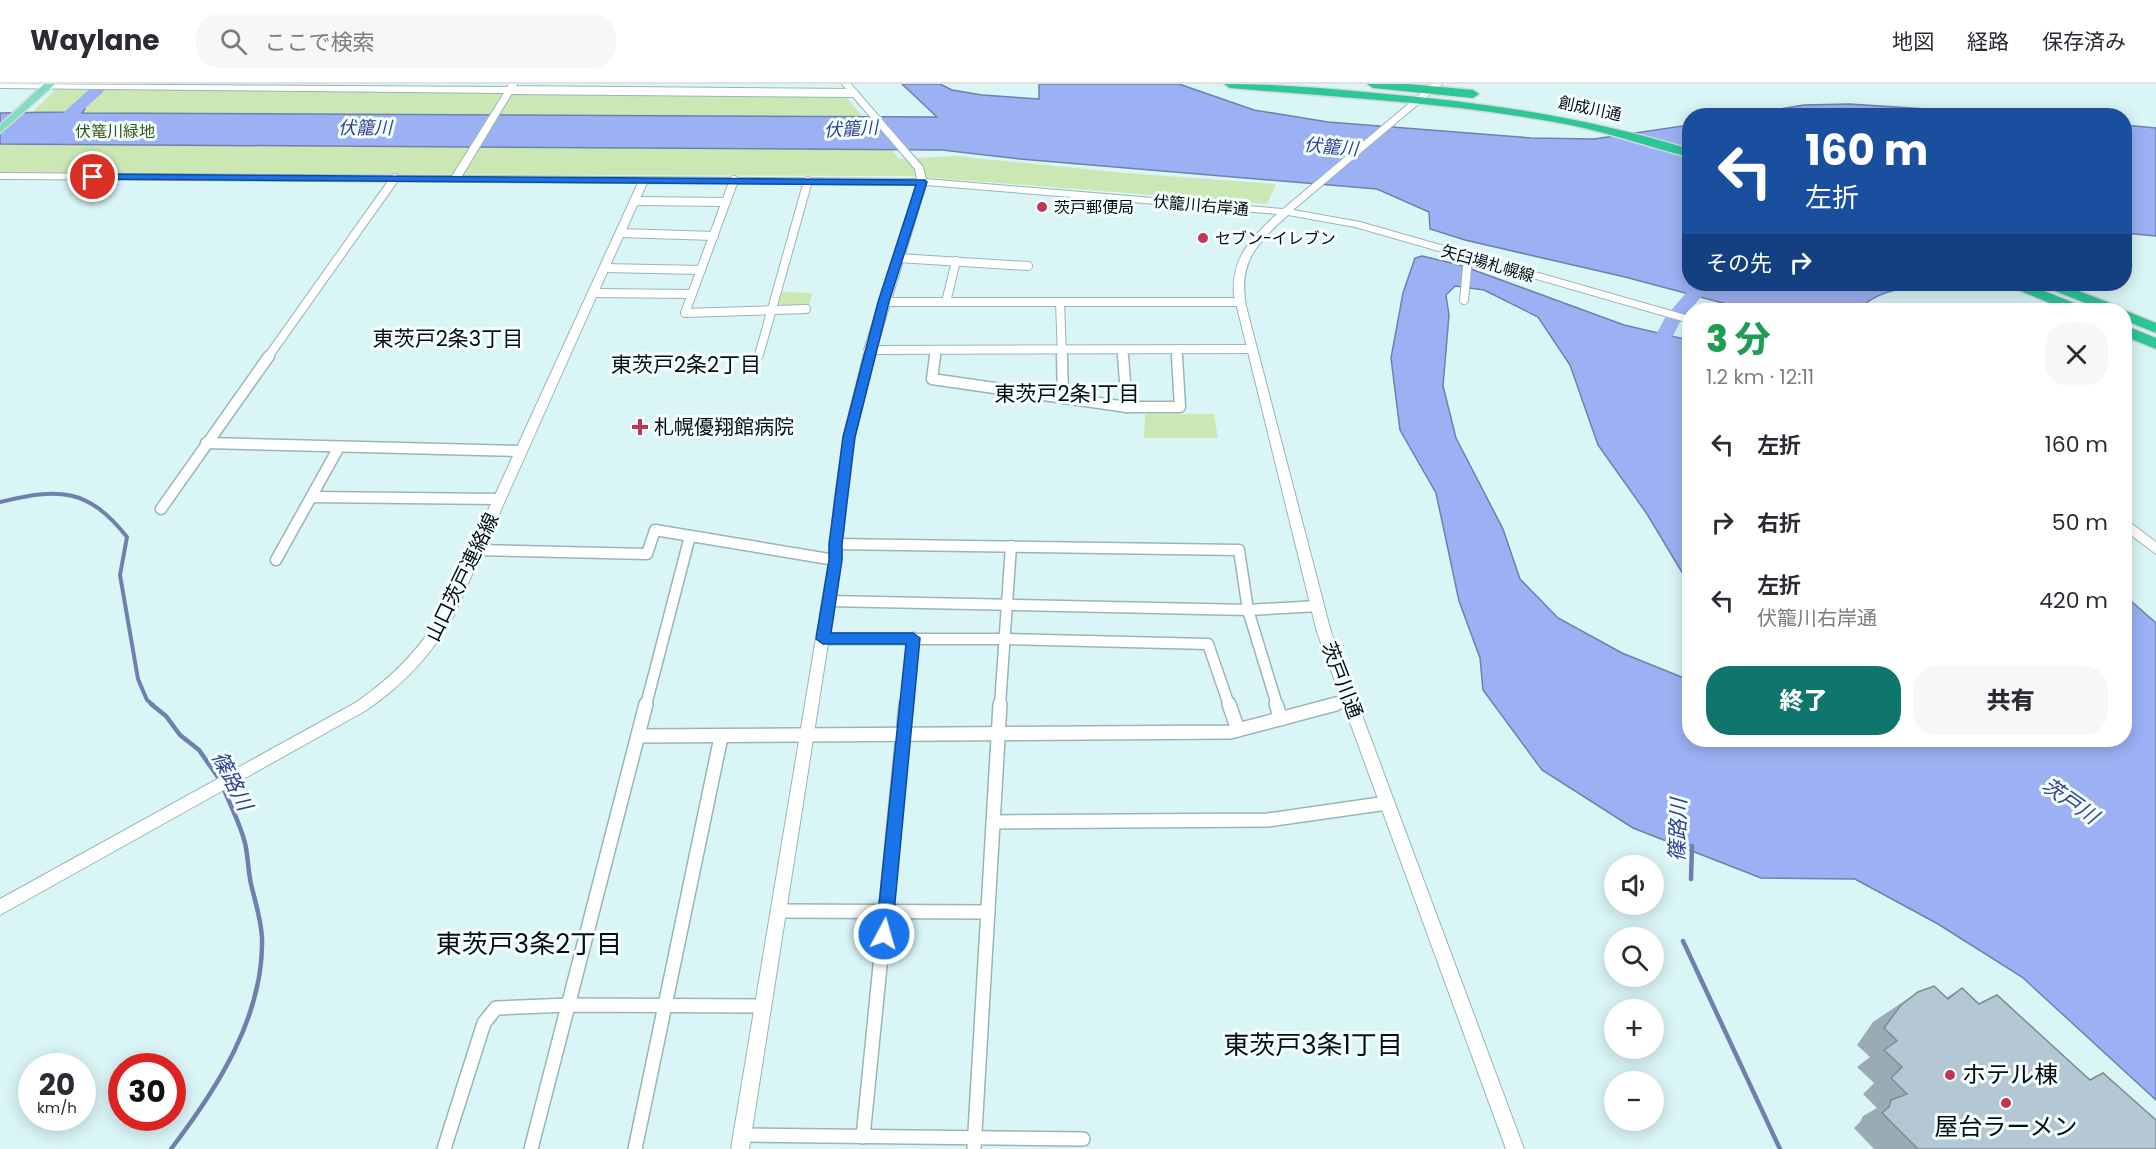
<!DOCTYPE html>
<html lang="ja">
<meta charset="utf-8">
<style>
body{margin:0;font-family:Poppins,"Noto Sans JP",sans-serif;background:#f7f7f7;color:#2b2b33;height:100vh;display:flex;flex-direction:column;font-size:22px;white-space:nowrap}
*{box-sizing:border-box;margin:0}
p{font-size:20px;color:#7c7c81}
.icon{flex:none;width:33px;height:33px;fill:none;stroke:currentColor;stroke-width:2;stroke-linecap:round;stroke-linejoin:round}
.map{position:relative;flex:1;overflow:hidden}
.sheet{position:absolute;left:1682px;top:219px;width:450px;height:444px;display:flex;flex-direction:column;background:#fff;border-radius:24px;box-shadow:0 3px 15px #0003}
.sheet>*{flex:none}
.hud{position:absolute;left:1682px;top:24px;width:450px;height:183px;border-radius:24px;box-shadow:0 3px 15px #0003;background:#1a4fa0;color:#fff;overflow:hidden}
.controls{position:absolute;left:1604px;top:771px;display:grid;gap:12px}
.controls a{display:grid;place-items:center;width:60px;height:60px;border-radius:50%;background:#fff;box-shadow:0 3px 15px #0003;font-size:30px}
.speed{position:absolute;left:18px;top:969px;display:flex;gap:12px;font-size:30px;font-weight:700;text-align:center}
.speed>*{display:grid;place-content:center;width:78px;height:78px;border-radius:50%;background:#fff;box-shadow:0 3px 15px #0003;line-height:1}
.speed small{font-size:15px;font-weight:400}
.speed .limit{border:9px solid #d22;background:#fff;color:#111}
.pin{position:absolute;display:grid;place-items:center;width:51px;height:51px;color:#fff;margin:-26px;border:3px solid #fff;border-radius:50%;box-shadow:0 2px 6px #0007}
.me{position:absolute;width:66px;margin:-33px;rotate:6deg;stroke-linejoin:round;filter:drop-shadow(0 0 4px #0008)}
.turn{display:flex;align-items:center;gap:21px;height:126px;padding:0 24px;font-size:27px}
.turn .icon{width:78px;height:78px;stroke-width:2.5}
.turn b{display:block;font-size:42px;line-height:51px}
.then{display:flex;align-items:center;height:57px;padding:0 24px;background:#0003;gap:12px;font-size:22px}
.round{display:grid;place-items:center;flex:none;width:63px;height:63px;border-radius:24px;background:#f7f7f7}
.head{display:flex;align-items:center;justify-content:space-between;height:102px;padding:0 24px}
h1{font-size:36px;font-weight:800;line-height:45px;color:#1e9e55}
.button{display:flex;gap:12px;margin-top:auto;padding:12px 24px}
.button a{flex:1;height:69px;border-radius:24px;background:#0f766e;color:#fff;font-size:24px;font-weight:800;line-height:69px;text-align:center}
.button a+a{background:#f7f7f7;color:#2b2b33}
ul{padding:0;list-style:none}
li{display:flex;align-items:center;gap:18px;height:78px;padding:0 24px}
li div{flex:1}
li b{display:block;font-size:22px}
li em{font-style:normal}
header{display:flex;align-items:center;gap:36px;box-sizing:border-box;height:84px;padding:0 30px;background:#fff;border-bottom:2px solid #e1e1e2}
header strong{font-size:28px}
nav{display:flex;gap:33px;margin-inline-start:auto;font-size:21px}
.search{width:420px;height:54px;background:#f7f7f7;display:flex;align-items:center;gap:15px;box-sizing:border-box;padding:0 21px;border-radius:24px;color:#7c7c81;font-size:22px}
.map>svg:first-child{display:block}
.green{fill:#cae7b4}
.water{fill:#9bb1f3;stroke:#6e80ae;stroke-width:1.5}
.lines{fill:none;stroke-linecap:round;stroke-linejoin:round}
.stream-far1{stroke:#6e80ae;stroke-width:4}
.stream{stroke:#6e80ae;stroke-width:4.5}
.river{fill:#9bb1f3;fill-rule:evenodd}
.street-far2-casing{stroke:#9bb5b7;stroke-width:10}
.street-far1-casing{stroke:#9bb5b7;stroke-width:13}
.street-casing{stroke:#9bb5b7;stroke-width:16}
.secondary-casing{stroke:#9bb5b7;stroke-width:2}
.primary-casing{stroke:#d7d8d8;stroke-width:3}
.highway-casing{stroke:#d7d8d8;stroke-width:3}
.street-far2{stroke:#fff;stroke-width:8}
.street-far1{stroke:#fff;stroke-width:10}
.street{stroke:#fff;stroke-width:13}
.secondary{fill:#fff;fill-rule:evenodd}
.primary{fill:#80ddc1;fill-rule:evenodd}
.highway{fill:#2bc797;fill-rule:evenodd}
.wall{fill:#9aabb6}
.building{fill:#b3c7d4;stroke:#7d8b94;stroke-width:1.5}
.route{fill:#1a73e8;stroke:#114b97;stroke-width:1.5}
.poi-dot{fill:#c53453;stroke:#f4feff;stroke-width:2}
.labels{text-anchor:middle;stroke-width:6;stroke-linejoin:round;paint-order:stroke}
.far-street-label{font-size:16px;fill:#050d0e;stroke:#f4feff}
.far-park-label{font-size:16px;fill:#355611;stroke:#f4feff}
.far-poi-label{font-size:16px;fill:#050d0e;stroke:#f4feff;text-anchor:start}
.far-water-label{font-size:18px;font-style:italic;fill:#324491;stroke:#f4feff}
.poi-label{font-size:20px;fill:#050d0e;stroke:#f4feff;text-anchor:start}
.street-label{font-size:20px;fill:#050d0e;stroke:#f4feff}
.neighbourhood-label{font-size:21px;fill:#050d0e;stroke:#f4feff}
.water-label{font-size:21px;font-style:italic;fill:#324491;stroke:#f4feff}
.near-poi-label{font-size:24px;fill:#050d0e;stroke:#f4feff;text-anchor:start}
.near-neighbourhood-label{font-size:26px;fill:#050d0e;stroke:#f4feff}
</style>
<header>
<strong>Waylane</strong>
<div class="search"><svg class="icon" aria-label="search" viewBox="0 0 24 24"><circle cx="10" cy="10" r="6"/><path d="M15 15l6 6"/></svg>ここで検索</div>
<nav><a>地図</a><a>経路</a><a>保存済み</a></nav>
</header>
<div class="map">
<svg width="2156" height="1065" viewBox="0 0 2156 1065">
<rect width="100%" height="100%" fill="#daf5f6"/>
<!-- green -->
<g class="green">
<path d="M57,4l789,9 53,62 56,-3 171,17 150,11 -9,20 -358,-28 -909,-3v-29z"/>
<path d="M782,208l30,1 -3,13 -27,-1 -3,-2z"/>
<path d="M1145,330h69l4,24h-74z"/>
</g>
<!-- water -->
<g class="water">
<path d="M902,0h38l12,6 30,5 57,4v-15h140l75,26 74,12 203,16 63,1 95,-14v159h234c-24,5 -48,8 -65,26h-109l-124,-33 -160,-37 -35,-11 -1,-17 -52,-23 -357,-30 -78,-9 -942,-6v-31l66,-1 9,-5h9l-2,2h3l-3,4 855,4z"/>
<path d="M1849,20l171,11h-278l62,-10z"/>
<path d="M2124,41l32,3v108l-32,-3z"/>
<path d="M1422,172l38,9 164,60 65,15v244l-42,-70 -49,-69 -28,-80 -32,-48 -54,-27 -29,-4 -9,9 3,20 -6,71 13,52 47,91 17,50 38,39 64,35 67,27v60h435v-145l32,28v477l-134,-123 -84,-53 -83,-45 -94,-1 -128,-50 -91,-58 -59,-80 -3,-32 -21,-57 -23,-108 -36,-63 -9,-72 12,-65 12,-35z"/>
</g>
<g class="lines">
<!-- stream-far1 -->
<path class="stream-far1" d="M0,418c59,-14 87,-15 127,35l-7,38 18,104 9,21 6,5"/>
<!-- stream -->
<g class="stream">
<path d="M151,620l15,12 14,19 19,15 21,30"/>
<path d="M1691,795l1,-33"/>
<path d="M1683,857l97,208"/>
<path d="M171,1065c46,-60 93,-133 91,-211 -1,-19 -7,-37 -11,-54 -3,-14 -3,-28 -6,-41 -5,-20 -15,-38 -22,-56"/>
</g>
<!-- river -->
<g class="river">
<path d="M97,2l5,1 2,3 -2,3 -40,36h-10l-3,-3 3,-3 40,-36z"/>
<path d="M1694,200h18l-32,38 -22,43h-14l-2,-4 24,-45z"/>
</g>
<!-- street-far2 casing -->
<g class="street-far2-casing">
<g id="street-far2">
<path d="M513,0l-3,6 343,3"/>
<path d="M734,96l-49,133 121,-4"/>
<path d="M634,117l92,1"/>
<path d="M620,149l94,3"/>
<path d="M898,174l130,8"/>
<path d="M604,184l97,2"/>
<path d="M593,209l99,1"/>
<path d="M1464,216l4,-42"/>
<path d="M883,218h357"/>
<path d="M946,218l10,-41"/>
<path d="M1060,218l2,55"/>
<path d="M1177,265v8"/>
<path d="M1122,266l1,7"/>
<path d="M759,271l49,-174"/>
<path d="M268,273l127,-179"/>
<path d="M868,273l2,-7 382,-1"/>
<path d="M935,273l1,-7"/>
</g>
</g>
<!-- street-far1 casing -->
<g class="street-far1-casing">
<g id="street-far1">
<path d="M935,272l-3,23 195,28h53l-3,-51"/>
<path d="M1062,272l1,42"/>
<path d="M1123,272l4,51"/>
<path d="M206,359l315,8"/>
<path d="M841,410l8,-57 20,-81"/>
<path d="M311,413l189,2"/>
<path d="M161,425l108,-153"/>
<path d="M835,460l404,6 9,60 29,95"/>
<path d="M477,466l170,4 8,-24 180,30"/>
<path d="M276,476l63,-113"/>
<path d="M829,517l419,9 70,-4"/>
<path d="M823,555h181l204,5 21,61"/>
<path d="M646,621l44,-169"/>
<path d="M906,621l7,-67"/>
<path d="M1000,621l11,-159"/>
<path d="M1330,621l20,-5"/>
</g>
</g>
<!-- street casing -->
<g class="street-casing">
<g id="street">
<path d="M1229,620l9,26"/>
<path d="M1276,620l5,15"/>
<path d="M638,652l592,-4 106,-28"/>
<path d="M993,738l275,-2 119,-17"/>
<path d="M779,827l209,1"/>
<path d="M742,1051l341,4"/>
<path d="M863,1053l43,-433"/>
<path d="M444,1065l40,-126 12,-15 72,-3 195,1"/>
<path d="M531,1065l115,-445"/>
<path d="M635,1065l86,-412"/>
<path d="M974,1065l26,-445"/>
</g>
</g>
<!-- secondary casing -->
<g class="secondary-casing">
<g id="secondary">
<path d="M0,0l510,3 4,3 -52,86 455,3 -2,-10 -73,-85h9l72,83 3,12 357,30 142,-119 7,-6h10l-149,126 67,12 329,94v7l-334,-96 -67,-12c-32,29 -50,47 -42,91l85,326 193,517h-18l-189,-517 -83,-337c-3,-37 17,-57 43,-81l-351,-29 -50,165 -6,4 -6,-4 52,-165 -269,-2 -193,432c-22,40 -52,71 -89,96l-365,204v-16l355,-196c35,-24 64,-52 86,-90l197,-430 -638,-4v-6l452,3 52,-83 -504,-5z"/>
<path d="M841,406l6,4 -6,66 -92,589h-18l98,-589 6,-66z"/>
<path d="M2124,434l32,24v12l-32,-24z"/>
</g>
</g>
<!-- primary casing -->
<g class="primary-casing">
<path id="primary" d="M44,0h11l-55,49v-8z"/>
</g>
<!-- highway casing -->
<g class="highway-casing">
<g id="highway">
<path d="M1224,0c51,0 100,4 151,9 107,9 211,24 314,56v8c-40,-10 -79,-24 -119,-32 -112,-22 -227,-27 -340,-37z"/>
<path d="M1367,0h41l65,6 6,4 -6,4 -100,-10z"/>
<path d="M2009,200h18l57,23 2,3h-19l-56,-23z"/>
<path d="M2043,200h18l59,23 2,3h-19l-58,-23z"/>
<path d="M2124,226l32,13v10l-32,-13z"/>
<path d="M2124,241l32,13v11l-32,-13z"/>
</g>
</g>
<!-- street-far2 -->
<use href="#street-far2" class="street-far2"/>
<!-- street-far1 -->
<use href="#street-far1" class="street-far1"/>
<!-- street -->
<use href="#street" class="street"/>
<!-- secondary -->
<use href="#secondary" class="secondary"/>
<!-- primary -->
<use href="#primary" class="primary"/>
<!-- highway -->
<use href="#highway" class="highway"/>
</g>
<!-- wall -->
<path class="wall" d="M1962,904l17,16 111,75 13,-6 53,76h-282l-20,-21 6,-6 3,-6 14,-8 -14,-14 11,-11 -17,-16 13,-10 -13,-12 16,-23 45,-30 29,5z"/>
<!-- building -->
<path class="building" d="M1934,902l14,13 14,-11 17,16 18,-9 93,85 13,-7 53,47v29h-238l-36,-36 7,-6 2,-7 16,-6 -16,-16 11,-11 -18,-17 13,-9 -13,-13 17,-23 17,-13z"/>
<!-- route -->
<path class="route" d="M93,90l832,6 2,2 -38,120 -34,135 -13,107v16l-11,73h82l7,5 -28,296 -2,6 -6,2 -6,-2 -2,-6 30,-290h-83l-7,-5 13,-79v-16l14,-107 35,-135 38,-117 -827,-6 -1,-2z"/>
<!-- markers -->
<g class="poi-dot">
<circle cx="1042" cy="123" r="6"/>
<circle cx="1203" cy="154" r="6"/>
<path d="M637 334h6v6h6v6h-6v6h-6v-6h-6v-6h6z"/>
<circle cx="1950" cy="991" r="6"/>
<circle cx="2006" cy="1019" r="6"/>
</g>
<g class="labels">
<!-- far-street labels -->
<g class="far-street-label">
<text transform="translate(1590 24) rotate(12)" y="6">創成川通</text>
<text transform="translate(1201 121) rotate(5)" y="6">伏籠川右岸通</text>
<text transform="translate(1488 179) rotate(16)" y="6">矢臼場札幌線</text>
</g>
<!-- far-park labels -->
<g class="far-park-label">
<text x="115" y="53">伏篭川緑地</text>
</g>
<!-- far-poi labels -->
<g class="far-poi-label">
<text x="1054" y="129">茨戸郵便局</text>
<text x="1215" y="160">セブン-イレブン</text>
</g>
<!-- far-water labels -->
<g class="far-water-label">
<text x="365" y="50">伏籠川</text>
<text transform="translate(851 45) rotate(-3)" y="6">伏籠川</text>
<text transform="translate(1331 63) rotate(5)" y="6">伏籠川</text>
</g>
<!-- poi labels -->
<g class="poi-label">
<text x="654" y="350">札幌優翔館病院</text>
</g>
<!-- street labels -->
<g class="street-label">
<text transform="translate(462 493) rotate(-64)" y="7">山口茨戸連絡線</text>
<text transform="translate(1342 596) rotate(69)" y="7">茨戸川通</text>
</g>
<!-- neighbourhood labels -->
<g class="neighbourhood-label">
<text x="448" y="262">東茨戸2条3丁目</text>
<text x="686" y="288">東茨戸2条2丁目</text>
<text x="1067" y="317">東茨戸2条1丁目</text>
</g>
<!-- water labels -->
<g class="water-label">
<text transform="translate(232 697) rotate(63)" y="7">篠路川</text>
<text transform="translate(2070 717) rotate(35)" y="7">茨戸川</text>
<text transform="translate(1678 746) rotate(-88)" y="7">篠路川</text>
</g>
<!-- near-poi labels -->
<g class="near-poi-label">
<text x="1962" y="999">ホテル棟</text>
<text x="2006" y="1051" text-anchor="middle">屋台ラーメン</text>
</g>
<!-- near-neighbourhood labels -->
<g class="near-neighbourhood-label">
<text x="529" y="869">東茨戸3条2丁目</text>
<text x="1313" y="970">東茨戸3条1丁目</text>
</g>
</g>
</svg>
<div class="controls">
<a><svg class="icon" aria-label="sound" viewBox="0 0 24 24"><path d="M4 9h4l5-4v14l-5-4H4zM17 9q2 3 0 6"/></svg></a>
<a><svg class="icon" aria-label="search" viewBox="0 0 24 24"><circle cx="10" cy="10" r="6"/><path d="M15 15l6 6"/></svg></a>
<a>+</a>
<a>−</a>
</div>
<div class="speed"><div>20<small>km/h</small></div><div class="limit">30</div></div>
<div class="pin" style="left:93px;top:93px;background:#d93025"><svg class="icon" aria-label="arrive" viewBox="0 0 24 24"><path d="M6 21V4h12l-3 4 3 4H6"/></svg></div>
<svg class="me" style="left:884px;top:850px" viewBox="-20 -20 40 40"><circle r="17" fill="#1a73e8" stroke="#fff" stroke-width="3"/><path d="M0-11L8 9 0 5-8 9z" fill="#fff"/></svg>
<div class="hud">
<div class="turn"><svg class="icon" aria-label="left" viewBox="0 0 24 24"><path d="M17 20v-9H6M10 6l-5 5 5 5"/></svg><div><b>160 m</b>左折</div></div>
<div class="then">その先<svg class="icon" aria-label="right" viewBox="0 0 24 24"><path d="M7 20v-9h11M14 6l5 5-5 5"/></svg></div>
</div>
<section class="sheet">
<div class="head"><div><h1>3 分</h1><p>1.2 km · 12:11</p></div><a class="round"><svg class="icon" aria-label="close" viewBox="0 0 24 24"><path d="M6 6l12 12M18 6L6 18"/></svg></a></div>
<ul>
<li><svg class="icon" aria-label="left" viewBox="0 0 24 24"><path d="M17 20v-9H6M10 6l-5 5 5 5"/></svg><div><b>左折</b></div><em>160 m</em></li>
<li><svg class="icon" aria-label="right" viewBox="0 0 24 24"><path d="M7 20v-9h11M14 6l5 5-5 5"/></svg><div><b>右折</b></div><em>50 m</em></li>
<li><svg class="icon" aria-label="left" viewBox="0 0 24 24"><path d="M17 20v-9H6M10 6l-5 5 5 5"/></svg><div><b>左折</b><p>伏籠川右岸通</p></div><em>420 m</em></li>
</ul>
<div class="button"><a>終了</a><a>共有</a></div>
</section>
</div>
